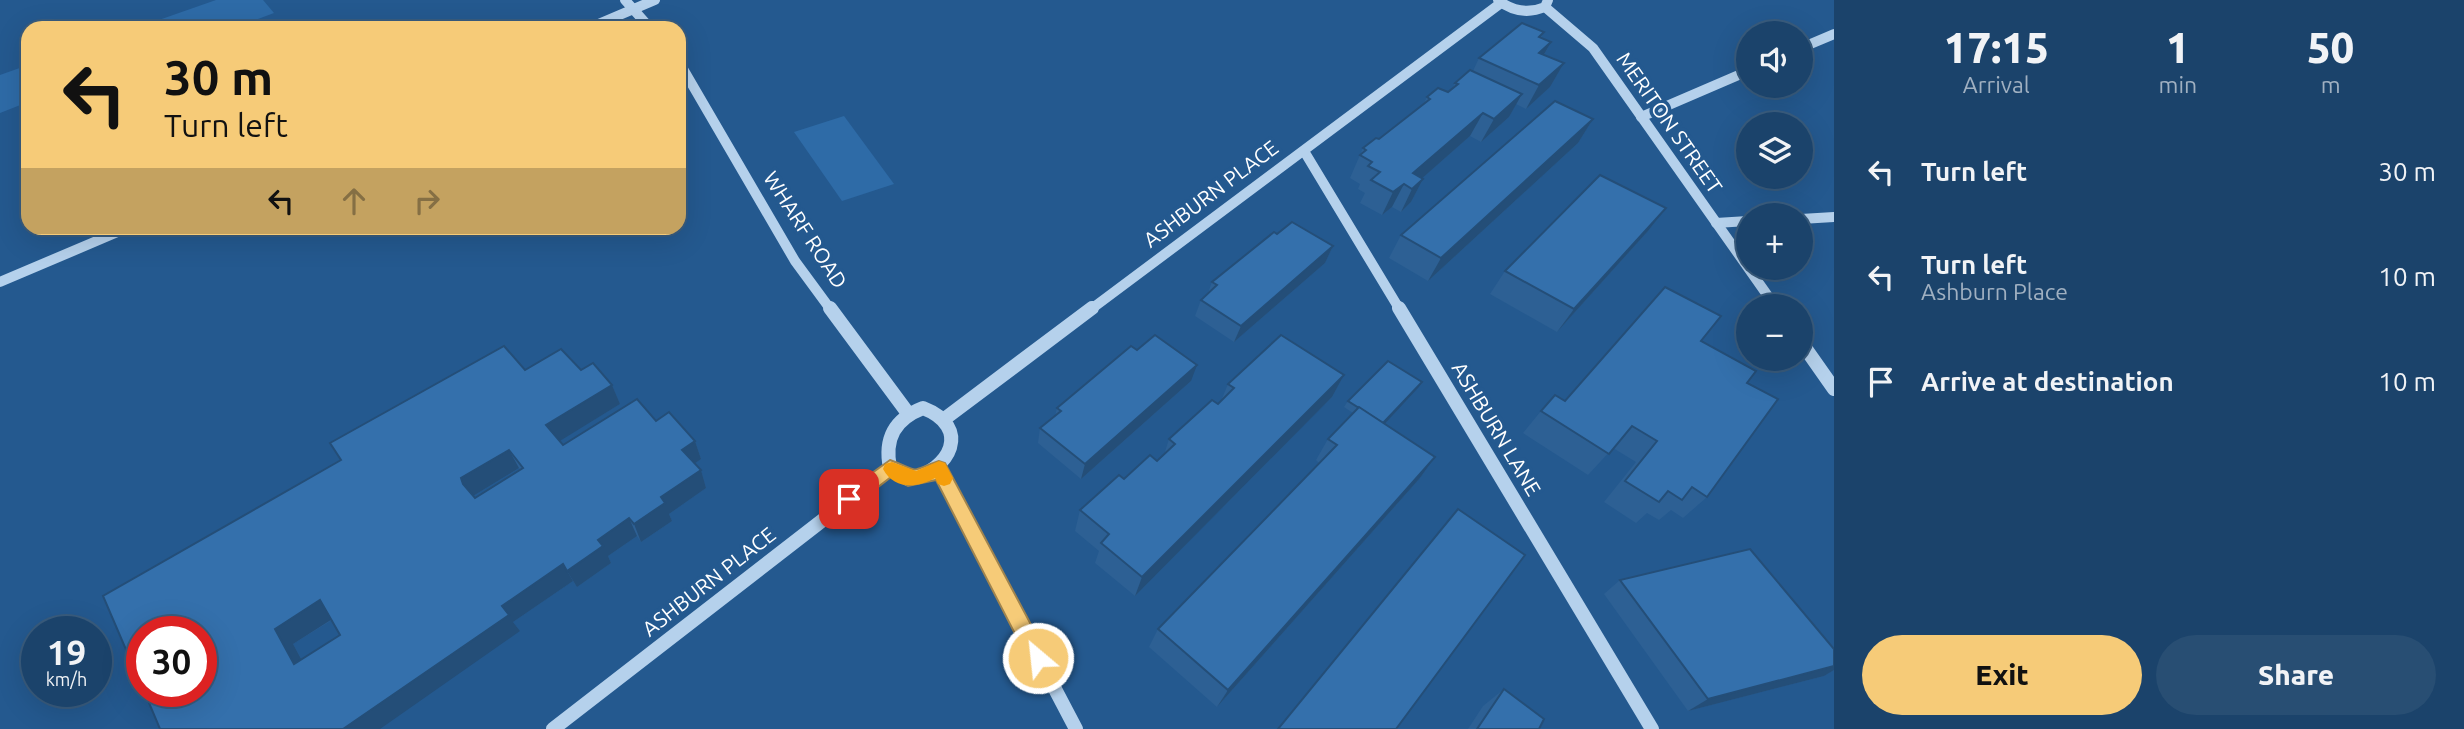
<!DOCTYPE html>
<meta charset="utf-8">
<style>
body{margin:0;font-family:Ubuntu,sans-serif;background:#284e73;color:#f1f3f6;height:100vh;display:flex;flex-direction:column;font-size:26px;white-space:nowrap}
*{box-sizing:border-box;margin:0}
p{font-size:23px;color:#a0b0c1}
.icon{flex:none;width:38px;height:38px;fill:none;stroke:currentColor;stroke-width:2;stroke-linecap:round;stroke-linejoin:round}
.map{position:relative;flex:1;overflow:hidden}
.details{display:flex;flex-direction:column;background:#1b436b;width:630px}
.details>*{flex:none}
.hud{position:absolute;left:21px;top:21px;width:665px;height:214px;border-radius:21px;box-shadow:0 7px 28px #0002,0 0 0 2px #395c7e;background:#f6cb78;color:#111;overflow:hidden}
.fabs{position:absolute;left:1736px;top:21px;display:grid;gap:14px}
.fabs a{display:grid;place-items:center;width:77px;height:77px;border-radius:50%;background:#1b436b;box-shadow:0 7px 28px #0002,0 0 0 2px #395c7e;font-size:35px}
.speed{position:absolute;left:21px;top:616px;display:flex;gap:14px;font-size:35px;font-weight:700;text-align:center}
.speed>*{display:grid;place-content:center;width:91px;height:91px;border-radius:50%;background:#1b436b;box-shadow:0 7px 28px #0002,0 0 0 2px #395c7e;line-height:1}
.speed small{font-size:18px;font-weight:400}
.speed .limit{border:10px solid #d22;background:#fff;color:#111}
.pin{position:absolute;display:grid;place-items:center;width:60px;height:60px;color:#fff;margin:-30px;border-radius:14px;box-shadow:0 4px 10px #0006}
.me{position:absolute;width:77px;margin:-38px;rotate:332deg;stroke-linejoin:round;filter:drop-shadow(0 0 5px #0008)}
.turn{display:flex;align-items:center;gap:24px;height:147px;padding:0 28px;font-size:32px}
.turn .icon{width:91px;height:91px;stroke-width:2.5}
.turn b{display:block;font-size:49px;line-height:60px}
.lanes{display:flex;align-items:center;height:66px;padding:0 28px;background:#0003;justify-content:center;gap:35px;direction:ltr}
.lanes .off{opacity:.35}
.eta{display:flex;justify-content:space-evenly;align-items:center;height:119px;text-align:center}
.eta b{font-size:42px;font-weight:800;line-height:49px}
.primary-button{display:flex;gap:14px;margin-top:auto;padding:14px 28px}
.primary-button a{flex:1;height:80px;border-radius:42px;background:#f6cb78;color:#111;font-size:28px;font-weight:800;line-height:80px;text-align:center}
.primary-button a+a{background:#284e73;color:#f1f3f6}
ul{padding:0;list-style:none}
li{display:flex;align-items:center;gap:21px;height:105px;padding:0 28px}
li div{flex:1}
li b{display:block;font-size:26px}
li em{font-style:normal}
main{display:flex;flex:1;min-height:0}
.map>svg:first-child{display:block}
.green{fill:#2e6ba7}
.lines{fill:none;stroke-linecap:round;stroke-linejoin:round}
.minor-far1{stroke:#b5d1ec;stroke-width:10}
.minor{stroke:#b5d1ec;stroke-width:14}
.wall{fill:#2d6094;fill-rule:evenodd}
.shaded-wall{fill:#244e78}
.building{fill:#3470ac;stroke:#244e78;stroke-width:2;fill-rule:evenodd}
.route{fill:#f6cb78;stroke:#a0844e;stroke-width:2}
.slow{fill:#f59e0b}
.labels{text-anchor:middle;stroke-width:7;stroke-linejoin:round;paint-order:stroke}
.street-label{font-size:21px;fill:#fff;stroke:#24598f}
</style>
<main>
<div class="map">
<svg width="1834" height="729" viewBox="0 0 1834 729">
<rect width="100%" height="100%" fill="#24598f"/>
<!-- green -->
<g class="green">
<path d="M216,0h47l11,13 -40,15h-98z"/>
<path d="M28,65v37l-28,11v-38z"/>
<path d="M844,116l50,68 -52,17 -48,-69z"/>
</g>
<g class="lines">
<!-- minor-far1 -->
<g class="minor-far1">
<path d="M625,0l25,28"/>
<path d="M1498,0c14,11 30,14 47,7l3,-7"/>
<path d="M1545,7l48,41 182,258"/>
<path d="M589,28l66,-28"/>
<path d="M1801,48l33,-14"/>
<path d="M679,62l116,199 36,49"/>
<path d="M1641,117l107,-46"/>
<path d="M1304,151l96,159"/>
<path d="M1801,219l33,-2"/>
<path d="M1716,223l32,-2"/>
<path d="M0,282l127,-54"/>
<path d="M1090,310l411,-307"/>
</g>
<!-- minor -->
<g class="minor">
<path d="M830,308l77,104"/>
<path d="M1399,308l253,421"/>
<path d="M1801,342l33,47"/>
<path d="M923,408c49,19 28,63 -15,71l-18,-11c-6,-30 5,-49 33,-60z"/>
<path d="M947,417l145,-109"/>
<path d="M939,468l137,261"/>
<path d="M553,729l337,-261"/>
</g>
</g>
<!-- wall -->
<g class="wall">
<path d="M1544,32l-3,6 10,4 -7,13 20,8 -14,24 -24,22 -10,-5 -7,13 -28,25 -11,-6 -48,42 1,1 -12,23 -10,10 -9,-5 -10,8 -22,-12 5,-10 -7,-4 2,-5 -10,-6 13,-30 16,-9 45,-36 3,-6 21,-5 4,-3 3,-6 18,-12 6,-13z"/>
<path d="M1593,119l-15,24 -150,138 -39,-23 12,-23z"/>
<path d="M1666,208l-18,23 -91,101 -67,-38 15,-23z"/>
<path d="M1277,234l56,12 -8,17 -91,79 -39,-26 6,-16 7,-7 4,-11z"/>
<path d="M1701,341l46,42 -40,114 -24,21 -12,-8 -12,10 -12,-7 -11,10 -32,-21 32,-40 -23,-14 -25,27 -65,-42 18,-22z"/>
<path d="M1137,350l54,31 -110,98 -43,-36 2,-15 15,-12 2,-8z"/>
<path d="M525,370l87,15 8,19 -61,37 4,4 93,-24 39,20 6,18 -6,4 6,7 5,18 -37,26 3,7 -31,21 -4,-6 -29,20 3,7 -34,24 -4,-6 -60,41 7,9 -360,98zM519,468l1,1 -45,29 -2,-2zM332,620l8,15 -38,25 -9,-16z"/>
<path d="M1344,375l-12,22 -197,199 -40,-33 4,-12 -24,-20 5,-21 44,-31 33,-18 7,-6 5,-16 52,-38 7,-17z"/>
<path d="M1418,388l-34,36 51,33 -15,21 -203,229 -68,-60 9,-18 161,-166 -3,-3 12,-21 25,-26 -9,-6 4,-6z"/>
<path d="M1620,580l214,69v21l-10,6 -136,35 -84,-117z"/>
<path d="M1504,689l35,40h-71l15,-23z"/>
</g>
<!-- shaded-wall -->
<g class="shaded-wall">
<path d="M1551,42l-13,23 1,-12z"/>
<path d="M1564,63l-14,24 -24,22 13,-24z"/>
<path d="M1522,94l-13,23 -28,25 13,-23z"/>
<path d="M1483,113l-13,23 -59,52 2,-15z"/>
<path d="M1593,119l-15,24 -150,138 13,-23z"/>
<path d="M1423,179l-12,23 -10,10 11,-23z"/>
<path d="M1404,184l-12,23 -10,8 11,-23z"/>
<path d="M1666,208l-18,23 -91,101 17,-23z"/>
<path d="M1333,246l-8,17 -91,79 7,-16z"/>
<path d="M1197,365l-6,16 -110,98 4,-15z"/>
<path d="M1344,375l-12,22 -197,199 7,-19z"/>
<path d="M1422,382l-4,6 -39,42 3,-6z"/>
<path d="M612,385l8,19 -65,40 -9,-19z"/>
<path d="M695,441l6,18 -13,9 -6,-18z"/>
<path d="M509,450l10,18 -46,28 -10,-12 -2,-6z"/>
<path d="M1435,457l-15,21 -203,229 11,-17z"/>
<path d="M701,470l5,18 -37,26 3,7 -31,21 -7,-18 27,-27z"/>
<path d="M629,518l8,18 -29,20 3,7 -34,24 -10,-16 31,-31z"/>
<path d="M563,564l10,17 -60,41 7,9 -140,98h-37l159,-123z"/>
<path d="M320,600l17,16 -44,28 19,35 -18,-15 -19,-35z"/>
<path d="M1834,666v4l-10,6 -136,35 20,-12z"/>
</g>
<!-- building -->
<g class="building">
<path d="M1522,23l22,9 -5,5 12,5 -12,11 25,10 -25,22 -60,-27z"/>
<path d="M1470,70l52,24 -28,25 -11,-6 -70,60 10,6 -11,10 -8,-5 -11,8 -22,-12 9,-8 -12,-6 4,-4 -12,-7 6,-5 -3,-2 13,-10 3,1 51,-40 -3,-2 11,-9 10,4 10,-8 -3,-1z"/>
<path d="M1555,101l38,18 -152,139 -40,-23z"/>
<path d="M1600,175l66,33 -92,101 -69,-38z"/>
<path d="M1292,222l41,24 -92,80 -40,-26 16,-15 -5,-3 62,-50 3,2z"/>
<path d="M1665,287l56,29 -20,25 55,30 -9,12 31,16 -71,98 -15,-10 -10,13 -14,-9 -9,11 -34,-21 32,-40 -25,-15 -23,28 -68,-43 14,-16 10,6z"/>
<path d="M1155,335l42,30 -112,99 -45,-36 21,-17 -4,-3 74,-62 6,4z"/>
<path d="M1281,335l63,40 -202,202 -41,-34 8,-9 -29,-24 39,-35 5,4 26,-24 7,6 18,-17 -6,-5 43,-39 6,4 16,-16 -6,-4z"/>
<path d="M504,346l21,24 36,-21 20,21 12,-7 19,22 -66,40 17,20 74,-46 19,22 13,-9 26,29 -13,9 19,20 -40,27 4,6 -31,21 -5,-6 -31,22 5,6 -36,25 -4,-7 -61,42 7,9 -166,114h-183l-16,-38h57v-59h-59v55l-39,-91 238,-136 -11,-17zM509,450l14,18 -48,30 -12,-14 -2,-6zM320,600l20,35 -46,29 -19,-35z"/>
<path d="M1388,361l34,21 -39,41 -35,-22z"/>
<path d="M1359,407l76,50 -207,233 -70,-61 179,-184 -9,-6z"/>
<path d="M1458,509l67,46 -129,174h-118z"/>
<path d="M1750,549l84,100v17l-126,33 -88,-119z"/>
<path d="M1504,689l40,30 -5,10h-62z"/>
</g>
<!-- route -->
<path class="route" d="M890,460c33,12 15,13 49,1l6,2 100,188 3,7 -3,7 -7,2 -7,-2 -95,-185 -28,6 -17,-9 -36,28 -6,2 -6,-2 -3,-6 3,-5z"/>
<!-- slow -->
<path class="slow" d="M939,461l6,2 8,15 -3,6 -6,2 -6,-2 -3,-6c-17,10 -41,12 -52,-9l2,-5 7,-2 24,9z"/>
<g class="labels">
<!-- street labels -->
<g class="street-label">
<text transform="translate(1669 123) rotate(55)" y="7">MERITON STREET</text>
<text transform="translate(1211 194) rotate(-37)" y="7">ASHBURN PLACE</text>
<text transform="translate(805 230) rotate(57)" y="7">WHARF ROAD</text>
<text transform="translate(1496 429) rotate(59)" y="7">ASHBURN LANE</text>
<text transform="translate(709 582) rotate(-38)" y="7">ASHBURN PLACE</text>
</g>
</g>
</svg>
<div class="fabs">
<a><svg class="icon" aria-label="sound" viewBox="0 0 24 24"><path d="M4 9h4l5-4v14l-5-4H4zM17 9q2 3 0 6"/></svg></a>
<a><svg class="icon" aria-label="layers" viewBox="0 0 24 24"><path d="M12 4l9 5-9 5-9-5zM3 14l9 5 9-5"/></svg></a>
<a>+</a>
<a>−</a>
</div>
<div class="speed"><div>19<small>km/h</small></div><div class="limit">30</div></div>
<div class="pin" style="left:849px;top:499px;background:#d93025"><svg class="icon" aria-label="arrive" viewBox="0 0 24 24"><path d="M6 21V4h12l-3 4 3 4H6"/></svg></div>
<svg class="me" style="left:1038px;top:658px" viewBox="-20 -20 40 40"><circle r="17" fill="#f6cb78" stroke="#fff" stroke-width="3"/><path d="M0-11L8 9 0 5-8 9z" fill="#fff"/></svg>
<div class="hud">
<div class="turn"><svg class="icon" aria-label="left" viewBox="0 0 24 24"><path d="M17 20v-9H6M10 6l-5 5 5 5"/></svg><div><b>30 m</b>Turn left</div></div>
<div class="lanes"><svg class="icon" aria-label="left" viewBox="0 0 24 24"><path d="M17 20v-9H6M10 6l-5 5 5 5"/></svg><svg class="icon off" aria-label="ahead" viewBox="0 0 24 24"><path d="M12 20V5M6 11l6-6 6 6"/></svg><svg class="icon off" aria-label="right" viewBox="0 0 24 24"><path d="M7 20v-9h11M14 6l5 5-5 5"/></svg></div>
</div>
</div>
<section class="details">
<div class="eta">
<div><b>17:15</b><p>Arrival</p></div>
<div><b>1</b><p>min</p></div>
<div><b>50</b><p>m</p></div>
</div>
<ul>
<li><svg class="icon" aria-label="left" viewBox="0 0 24 24"><path d="M17 20v-9H6M10 6l-5 5 5 5"/></svg><div><b>Turn left</b></div><em>30 m</em></li>
<li><svg class="icon" aria-label="left" viewBox="0 0 24 24"><path d="M17 20v-9H6M10 6l-5 5 5 5"/></svg><div><b>Turn left</b><p>Ashburn Place</p></div><em>10 m</em></li>
<li><svg class="icon" aria-label="arrive" viewBox="0 0 24 24"><path d="M6 21V4h12l-3 4 3 4H6"/></svg><div><b>Arrive at destination</b></div><em>10 m</em></li>
</ul>
<div class="primary-button"><a>Exit</a><a>Share</a></div>
</section>
</main>
